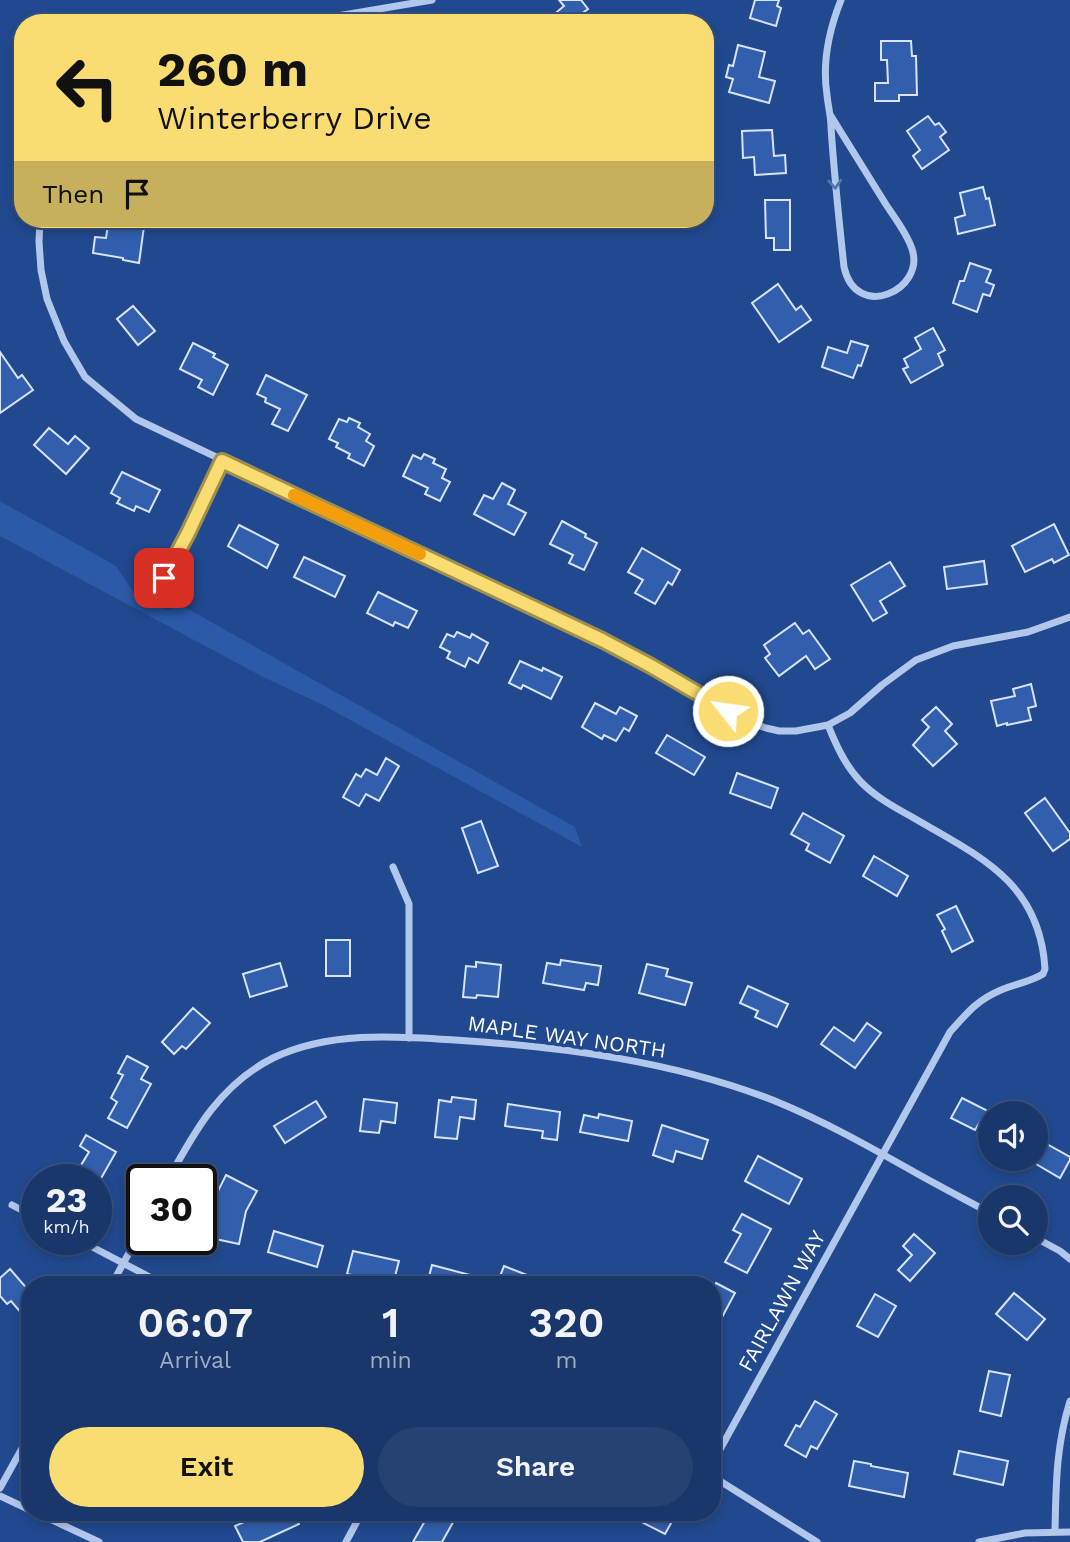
<!DOCTYPE html>
<style>
body{margin:0;font-family:"Work Sans",sans-serif;background:#264273;color:#f1f3f6;height:100vh;display:flex;flex-direction:column;font-size:26px;white-space:nowrap}
*{box-sizing:border-box;margin:0}
p{font-size:23px;color:#9facc1}
.icon{flex:none;width:38px;height:38px;fill:none;stroke:currentColor;stroke-width:2;stroke-linecap:round;stroke-linejoin:round}
.map{position:relative;flex:1;overflow:hidden}
.side{position:absolute;left:21px;top:1276px;width:700px;height:245px;display:flex;flex-direction:column;background:#19376b;border-radius:28px;box-shadow:0 4px 10px #0003,0 0 0 2px #37517e}
.side>*{flex:none}
.banner{position:absolute;left:14px;top:14px;width:700px;height:214px;border-radius:28px;box-shadow:0 4px 10px #0003,0 0 0 2px #37517e;background:#f9dc72;color:#111;overflow:hidden}
.controls{position:absolute;left:978px;top:1101px;display:grid;gap:14px}
.controls a{display:grid;place-items:center;width:70px;height:70px;border-radius:50%;background:#19376b;box-shadow:0 4px 10px #0003,0 0 0 2px #37517e;font-size:35px}
.speed{position:absolute;left:21px;top:1164px;display:flex;gap:14px;font-size:35px;font-weight:700;text-align:center}
.speed>*{display:grid;place-content:center;width:91px;height:91px;border-radius:50%;background:#19376b;box-shadow:0 4px 10px #0003,0 0 0 2px #37517e;line-height:1}
.speed small{font-size:18px;font-weight:400}
.speed .limit{border:4px solid #111;border-radius:10px;background:#fff;color:#111}
.pin{position:absolute;display:grid;place-items:center;width:60px;height:60px;color:#fff;margin:-30px;border-radius:14px;box-shadow:0 4px 10px #0006}
.me{position:absolute;width:77px;margin:-38px;rotate:300deg;stroke-linejoin:round;filter:drop-shadow(0 0 5px #0008)}
.turn{display:flex;align-items:center;gap:24px;height:147px;padding:0 28px;font-size:32px}
.turn .icon{width:91px;height:91px;stroke-width:2.5}
.turn b{display:block;font-size:49px;line-height:60px}
.then{display:flex;align-items:center;height:66px;padding:0 28px;background:#0003;gap:14px;font-size:26px}
.eta{display:flex;justify-content:space-evenly;align-items:center;height:119px;text-align:center}
.eta b{font-size:42px;font-weight:600;line-height:49px}
.primary-button{display:flex;gap:14px;margin-top:auto;padding:14px 28px}
.primary-button a{flex:1;height:80px;border-radius:42px;background:#f9dc72;color:#111;font-size:28px;font-weight:600;line-height:80px;text-align:center}
.primary-button a+a{background:#264273;color:#f1f3f6}
.map>svg:first-child{display:block}
.green{fill:#2a5aa8}
.building{fill:#315fad;stroke:#d6e3f9;stroke-width:2}
.lines{fill:none;stroke-linecap:round;stroke-linejoin:round}
.street{stroke:#b1c7ec;stroke-width:7}
.oneway{stroke:#5375b0}
.route-casing{stroke:#a28f4a;stroke-width:18}
.route{stroke:#f9dc72;stroke-width:12}
.slow{stroke:#f59e0b;stroke-width:12}
.labels{text-anchor:middle;stroke-width:7;stroke-linejoin:round;paint-order:stroke}
.street-label{font-size:21px;fill:#fff;stroke:#21498f}
</style>
<div class="map">
<svg width="1070" height="1542" viewBox="0 0 1070 1542">
<rect width="100%" height="100%" fill="#21498f"/>
<!-- green -->
<path class="green" d="M0,501l116,65 18,27 33,17 14,-5 394,222 7,20 -261,-143 -60,-28 -261,-140z"/>
<!-- building -->
<g class="building">
<path d="M559,0h22l7,9 -8,6 7,8h-43l20,-17z"/>
<path d="M755,0h24l-2,6 4,2 -5,18 -26,-8z"/>
<path d="M881,41h30l1,15h4l1,39h-18v6h-24v-18h13l-1,-23h-6z"/>
<path d="M738,45l27,7 -6,25 16,4 -6,22 -40,-11 4,-13 -7,-2 3,-12 4,1z"/>
<path d="M928,116l7,9 4,-2 7,9 -6,5 9,13 -27,19 -9,-13 7,-6 -13,-19z"/>
<path d="M772,130l2,26 11,-1 1,18 -31,2 -1,-18 -11,1 -1,-27z"/>
<path d="M983,187l3,12 3,-1 6,27 -37,9 -3,-16 10,-3 -5,-22z"/>
<path d="M765,200h25v50h-16v-12h-8z"/>
<path d="M109,219h36l-6,44 -16,-3v-2l-30,-5 2,-16 11,1z"/>
<path d="M970,263l21,7 -5,12 8,3 -4,11 -7,-2 -6,18 -24,-9 7,-22h4z"/>
<path d="M778,284l18,26 5,-4 10,14 -32,22 -27,-39z"/>
<path d="M133,306l22,25 -17,14 -21,-26z"/>
<path d="M933,328l12,22 -7,4 5,11 -32,18 -8,-14 5,-2 -4,-8 17,-10 -6,-11z"/>
<path d="M851,341l17,5 -7,20 -3,-1 -5,13 -31,-11 6,-20 19,6z"/>
<path d="M193,343l22,11 -2,3 15,8 -15,30 -15,-8 4,-7 -22,-11z"/>
<path d="M0,352l18,26 4,-3 11,15 -33,23z"/>
<path d="M266,375l41,20 -19,36 -16,-7 8,-15 -15,-7 1,-4 -9,-4z"/>
<path d="M349,418l11,5 -2,4 12,7 -4,7 8,5 -10,20 -16,-8 2,-4 -14,-7 2,-4 -9,-4 10,-20 8,3z"/>
<path d="M49,428l19,16 7,-8 14,12 -23,26 -32,-29z"/>
<path d="M424,454l11,5 -2,4 13,6 -4,9 8,4 -10,19 -15,-7 3,-6 -25,-12 10,-21 8,4z"/>
<path d="M122,472l38,18 -11,22 -13,-6 -2,5 -17,-8 3,-5 -9,-5z"/>
<path d="M502,483l13,7 -7,14 18,9 -12,22 -40,-21 10,-19 9,4z"/>
<path d="M562,521l24,13 -1,3 12,6 -13,27 -15,-7 4,-8 -23,-11z"/>
<path d="M1054,524l15,31 -15,8 -2,-4 -27,13 -13,-26z"/>
<path d="M239,525l39,20 -11,23 -39,-22z"/>
<path d="M642,548l38,22 -8,15 -4,-3 -13,22 -20,-11 8,-13 -15,-8z"/>
<path d="M304,557l41,19 -10,21 -41,-20z"/>
<path d="M984,561l3,23 -40,5 -3,-22z"/>
<path d="M890,562l15,24 -25,15 7,12 -14,8 -22,-36z"/>
<path d="M378,592l39,19 -9,17 -13,-6 -2,4 -26,-13z"/>
<path d="M795,623l8,11 6,-4 21,29 -15,10 -9,-13 -27,20 -14,-18 5,-4 -6,-9z"/>
<path d="M457,632l13,6 2,-4 16,9 -10,20 -9,-5 -4,9 -18,-9 3,-6 -10,-5 7,-13 7,3z"/>
<path d="M520,661l22,10 1,-3 19,9 -11,22 -28,-14 -2,4 -12,-6z"/>
<path d="M1031,684l5,22 -8,2 3,12 -24,5v-2l-10,3 -6,-25 24,-5 -2,-7z"/>
<path d="M595,703l21,11 4,-7 17,9 -8,15 -5,-3 -8,13 -12,-6 -2,4 -20,-12z"/>
<path d="M936,707l16,17 -7,7 12,13 -24,22 -20,-21 16,-18 -7,-7z"/>
<path d="M667,735l38,22 -11,18 -38,-22z"/>
<path d="M386,758l13,8 -20,35 -13,-7 -7,12 -16,-9 13,-23 5,3 5,-8 11,6z"/>
<path d="M737,773l41,15 -7,20 -41,-15z"/>
<path d="M1045,798l25,35v6l-17,12 -28,-38z"/>
<path d="M803,813l41,23 -14,27 -24,-13 3,-6 -18,-10z"/>
<path d="M481,821l17,45 -20,7 -16,-45z"/>
<path d="M874,856l34,20 -11,20 -34,-20z"/>
<path d="M956,906l17,35 -21,11 -10,-21 3,-2 -8,-14z"/>
<rect x="326" y="940" width="24" height="36"/>
<path d="M561,960l40,6 -3,19 -12,-2 -2,7 -41,-7 4,-20 13,2z"/>
<path d="M476,962l25,3 -3,32 -21,-2 -1,3 -13,-1 3,-31 10,1z"/>
<path d="M280,963l7,23 -37,11 -7,-23z"/>
<path d="M647,964l21,5 -2,7 26,7 -7,22 -46,-12z"/>
<path d="M748,986l40,18 -11,23 -22,-10 3,-6 -18,-8z"/>
<path d="M193,1008l17,15 -24,26 -4,-3 -8,8 -12,-12z"/>
<path d="M867,1023l14,10 -26,35 -34,-24 13,-17 20,14z"/>
<path d="M127,1056l21,11 -7,12 10,5 -24,44 -19,-10 9,-16 -6,-4 12,-23 -5,-2z"/>
<path d="M452,1097l24,3 -2,19 -14,-2 -3,22 -22,-2 4,-37 12,2z"/>
<path d="M962,1098l28,14v13l-9,-5 -6,10 -24,-12z"/>
<path d="M364,1099l33,4 -2,20 -14,-2 -2,12 -19,-2z"/>
<path d="M316,1101l10,16 -41,26 -11,-17z"/>
<path d="M508,1104l52,8 -3,28 -15,-2 1,-7 -38,-5z"/>
<path d="M599,1114l33,7 -4,20 -48,-9 4,-17 14,3z"/>
<path d="M662,1125l46,15 -6,19 -26,-8 -3,11 -20,-7z"/>
<path d="M86,1135l30,17 -17,30 -21,-12 11,-18 -9,-6z"/>
<path d="M1036,1138l34,19v3l-10,18 -24,-14z"/>
<path d="M758,1156l44,23 -13,25 -44,-23z"/>
<path d="M226,1175l31,16 -11,20 -7,33 -33,-7 11,-44z"/>
<path d="M742,1214l29,15 -24,44 -22,-11 16,-28 -8,-4z"/>
<path d="M274,1231l49,15 -6,21 -49,-15z"/>
<path d="M914,1234l21,19 -25,28 -12,-11 14,-15 -9,-9z"/>
<path d="M353,1251l46,10 -6,23 -46,-10z"/>
<path d="M432,1265l38,10 -2,9h-41z"/>
<path d="M504,1266l46,18h-53z"/>
<path d="M10,1269l20,23v31l-19,-22 -4,3 -7,-8v-18z"/>
<path d="M716,1283l19,10 -23,43v-47z"/>
<path d="M1014,1293l31,26 -18,21 -31,-26z"/>
<path d="M875,1294l21,12 -18,31 -21,-11z"/>
<path d="M989,1371l21,4 -9,41 -21,-5z"/>
<path d="M815,1401l22,13 -20,35 -6,-3 -5,11 -21,-12 11,-20 4,2z"/>
<path d="M959,1451l49,10 -5,24 -49,-11z"/>
<path d="M854,1461l17,3v2l37,7 -4,24 -55,-11z"/>
<path d="M267,1512h26l6,12 -39,18h-17l-8,-16z"/>
<path d="M430,1512h17l9,5 -14,25h-29z"/>
<path d="M622,1512h45l8,4 -10,18z"/>
</g>
<g class="lines">
<!-- street -->
<g class="street">
<path d="M296,23l136,-23"/>
<path d="M831,116c18,29 36,58 54,87 9,14 22,30 27,46 14,41 -56,73 -68,18 -5,-47 -10,-93 -13,-140 0,-11 -3,-21 -4,-32 -5,-32 2,-65 14,-95"/>
<path d="M40,219l-1,23 2,28 6,29 17,42 21,36 51,42 466,221 146,82 18,6 13,3h17l32,-6 22,-12 32,-28 34,-25 37,-14 75,-14 42,-15"/>
<path d="M152,601l36,-68 34,-72"/>
<path d="M393,867l16,37v134"/>
<path d="M168,1180c27,-50 53,-96 105,-122 56,-27 122,-22 182,-18 109,7 218,21 320,61 49,20 95,46 141,72 25,14 50,27 74,40"/>
<path d="M12,1205l25,13"/>
<path d="M1036,1238l24,13 10,8"/>
<path d="M77,1239l86,45"/>
<path d="M112,1284l30,-55"/>
<path d="M712,1464l238,-432c17,-19 27,-32 51,-42 14,-6 29,-8 42,-16l2,-5c-5,-87 -66,-113 -133,-152 -18,-10 -38,-21 -52,-36 -15,-16 -24,-36 -32,-56"/>
<path d="M712,1476l105,66"/>
<path d="M0,1488l30,-54"/>
<path d="M0,1496l30,14"/>
<path d="M35,1512l64,30"/>
<path d="M1055,1531c1,-46 1,-85 15,-130"/>
<path d="M346,1542l16,-30"/>
<path d="M979,1542l46,-9 45,-1"/>
</g>
</g>
<!-- one-way arrows -->
<defs><path id="oneway-chevron" d="M-2-3.5L2.5 0L-2 3.5" fill="none" stroke-width="1.6" stroke-linecap="round" stroke-linejoin="round" transform="scale(1.75)"/></defs>
<use class="oneway" href="#oneway-chevron" transform="translate(835 184) rotate(86)"/>
<g class="lines">
<!-- route casing -->
<g class="route-casing">
<path id="route" d="M164,578l24,-45 34,-72 380,179 49,26 77,45"/>
</g>
<!-- route -->
<use href="#route" class="route"/>
<!-- slow -->
<path class="slow" d="M294,495l126,59"/>
</g>
<g class="labels">
<!-- street labels -->
<g class="street-label">
<text transform="translate(567 1037) rotate(8)" y="7">MAPLE WAY NORTH</text>
<text transform="translate(782 1301) rotate(-61)" y="7">FAIRLAWN WAY</text>
</g>
</g>
</svg>
<div class="controls">
<a><svg class="icon" aria-label="sound" viewBox="0 0 24 24"><path d="M4 9h4l5-4v14l-5-4H4zM17 9q2 3 0 6"/></svg></a>
<a><svg class="icon" aria-label="search" viewBox="0 0 24 24"><circle cx="10" cy="10" r="6"/><path d="M15 15l6 6"/></svg></a>
</div>
<div class="speed"><div>23<small>km/h</small></div><div class="limit">30</div></div>
<div class="pin" style="left:164px;top:578px;background:#d93025"><svg class="icon" aria-label="arrive" viewBox="0 0 24 24"><path d="M6 21V4h12l-3 4 3 4H6"/></svg></div>
<svg class="me" style="left:728px;top:711px" viewBox="-20 -20 40 40"><circle r="17" fill="#f9dc72" stroke="#fff" stroke-width="3"/><path d="M0-11L8 9 0 5-8 9z" fill="#fff"/></svg>
<div class="banner">
<div class="turn"><svg class="icon" aria-label="left" viewBox="0 0 24 24"><path d="M17 20v-9H6M10 6l-5 5 5 5"/></svg><div><b>260 m</b>Winterberry Drive</div></div>
<div class="then">Then<svg class="icon" aria-label="arrive" viewBox="0 0 24 24"><path d="M6 21V4h12l-3 4 3 4H6"/></svg></div>
</div>
<section class="side">
<div class="eta">
<div><b>06:07</b><p>Arrival</p></div>
<div><b>1</b><p>min</p></div>
<div><b>320</b><p>m</p></div>
</div>
<div class="primary-button"><a>Exit</a><a>Share</a></div>
</section>
</div>
